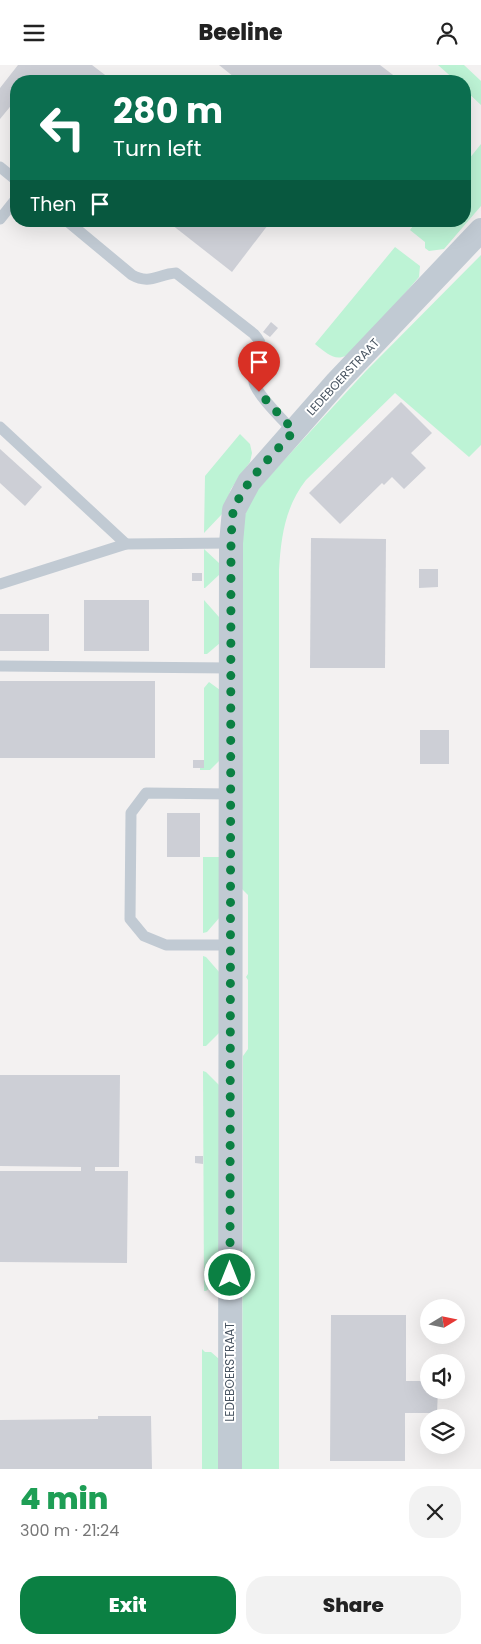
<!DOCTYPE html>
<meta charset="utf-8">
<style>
body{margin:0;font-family:Poppins,sans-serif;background:#f2f2f2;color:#222;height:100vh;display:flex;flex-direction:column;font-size:19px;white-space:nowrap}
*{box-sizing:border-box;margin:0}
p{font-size:16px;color:#767676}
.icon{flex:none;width:28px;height:28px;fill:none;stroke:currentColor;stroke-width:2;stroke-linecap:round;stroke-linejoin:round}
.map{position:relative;height:1404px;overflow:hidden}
.details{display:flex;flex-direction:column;background:#fff;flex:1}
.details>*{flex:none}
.banner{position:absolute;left:10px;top:10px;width:461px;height:152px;border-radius:20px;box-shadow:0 5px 20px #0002;background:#0b6e4f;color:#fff;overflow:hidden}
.needle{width:32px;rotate:80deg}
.fabs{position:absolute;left:420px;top:1234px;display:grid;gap:10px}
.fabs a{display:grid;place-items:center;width:45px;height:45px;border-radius:50%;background:#fff;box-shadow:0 5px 20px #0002;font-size:25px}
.pin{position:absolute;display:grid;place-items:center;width:42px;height:42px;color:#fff;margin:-51px -21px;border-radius:50% 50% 50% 0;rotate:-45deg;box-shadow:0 0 5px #0007}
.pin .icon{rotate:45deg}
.me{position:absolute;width:55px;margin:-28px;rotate:0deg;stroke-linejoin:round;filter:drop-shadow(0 0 4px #0008)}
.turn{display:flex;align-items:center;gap:18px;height:105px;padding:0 20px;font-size:22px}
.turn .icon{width:65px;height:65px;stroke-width:2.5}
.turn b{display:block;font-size:35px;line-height:42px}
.then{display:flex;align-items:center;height:48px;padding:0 20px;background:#0003;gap:10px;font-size:19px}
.round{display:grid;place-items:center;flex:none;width:52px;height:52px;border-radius:20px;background:#f2f2f2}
.headline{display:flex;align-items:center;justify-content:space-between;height:85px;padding:0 20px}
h1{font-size:30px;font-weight:800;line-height:38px;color:#1e9e55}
.primary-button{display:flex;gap:10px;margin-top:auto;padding:10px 20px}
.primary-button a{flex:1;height:58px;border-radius:20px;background:#0b8043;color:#fff;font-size:20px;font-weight:800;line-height:58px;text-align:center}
.primary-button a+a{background:#f2f2f2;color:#222}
header{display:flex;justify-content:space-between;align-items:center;height:65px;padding:0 20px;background:#fff;font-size:22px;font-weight:800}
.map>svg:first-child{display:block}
.green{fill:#bdf3d5}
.building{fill:#cdcfd6}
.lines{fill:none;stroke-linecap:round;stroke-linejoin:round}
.lane{stroke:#c1cad3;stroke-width:11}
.street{stroke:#c1cad3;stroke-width:24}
.route{stroke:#0b8043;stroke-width:9;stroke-dasharray:0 16.2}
.labels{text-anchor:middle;stroke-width:4;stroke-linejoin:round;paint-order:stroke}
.street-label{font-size:12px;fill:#475360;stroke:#fff}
</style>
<header><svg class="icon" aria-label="menu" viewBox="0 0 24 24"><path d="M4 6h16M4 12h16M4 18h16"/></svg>Beeline<svg class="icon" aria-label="person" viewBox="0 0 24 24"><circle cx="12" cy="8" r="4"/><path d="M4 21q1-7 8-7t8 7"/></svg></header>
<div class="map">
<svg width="481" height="1404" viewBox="0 0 481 1404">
<rect width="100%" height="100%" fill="#f3f1f1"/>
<!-- green -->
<g class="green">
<path d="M438,0h26l17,16v24l-16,-15v-9h-9z"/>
<path d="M481,79v62l-37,43 -15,2 -4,-3v-6l-15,-12 7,-9h48v-57z"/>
<path d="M395,182l25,19 -1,11 -64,74c-18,12 -24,6 -40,-7z"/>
<path d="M481,190v190l-12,12 -74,-64 -89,87c-21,27 -25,57 -27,90v899h-37l1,-413 5,-7v-69l-2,-3 2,-3v-79l-6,-6v-355l2,-17 10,-23 21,-24 90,-98z"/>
<path d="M240,369l10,10 2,9 -2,9 -19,27 -9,25 -18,19 1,-57z"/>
<path d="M204,484l15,14 1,11 -15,14h-1z"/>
<path d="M204,535l15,17 1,26 -13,11h-3z"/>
<path d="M209,617l11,8v70l-10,10h-10v-2h4v-80z"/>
<path d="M203,792h17v60l-13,15 -4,1z"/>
<path d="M203,891l3,1 14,16v59l-14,14h-3z"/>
<path d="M203,1006l3,1 14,14v194l-14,11h-2z"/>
<path d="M202,1284l3,3h6l8,7 1,110h-18z"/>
</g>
<!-- building -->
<g class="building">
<path d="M18,0h74l21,16h-97v23l-2,-2 -14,17v-31z"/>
<path d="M219,0h161l21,16h-162z"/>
<path d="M167,156h104l-39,51z"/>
<path d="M271,257l7,6 -8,9 -7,-5z"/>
<path d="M401,337l31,31 -21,20 15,15 -22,21 -12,-12 -8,8 -2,-2 -42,41 -31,-31z"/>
<path d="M0,384l42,38 -17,19 -25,-23z"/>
<path d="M311,473l75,1 -1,129h-75z"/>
<path d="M419,504h19v18l-19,1z"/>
<rect x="192" y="508" width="10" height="8"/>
<rect x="84" y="535" width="65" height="51"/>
<rect x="0" y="549" width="49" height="37"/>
<rect x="0" y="616" width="155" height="77"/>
<rect x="420" y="665" width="29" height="34"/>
<rect x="193" y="695" width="11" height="8"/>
<rect x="167" y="748" width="33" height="44"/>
<path d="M0,1010h120l-1,92h-24v4h33l-1,92 -127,-1v-91h81v-4l-81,-1z"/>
<path d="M195,1091h8v8l-8,-1z"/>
<path d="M331,1250h75v66h23v9h9l-1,23h-32v48h-75z"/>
<path d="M98,1351h53l1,53h-152v-49l98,-1z"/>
</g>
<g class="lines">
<!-- lane -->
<g class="lane">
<path d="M0,102l16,13"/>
<path d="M0,154l16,-20"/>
<path d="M67,156l65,54c18,10 26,-1 44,-2l78,61c19,21 -4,27 0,48 2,12 30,39 40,50"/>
<path d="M0,362l126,117"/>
<path d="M0,519l126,-40 105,-1"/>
<path d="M0,601l231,2"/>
<path d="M231,880h-65l-22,-9 -14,-17 1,-106 15,-20 85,1"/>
</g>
<!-- street -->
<path class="street" d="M230,1404l1,-926 3,-33 15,-28 88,-100 144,-152"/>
</g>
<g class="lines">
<!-- route -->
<path class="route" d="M230,1210l1,-732c1,-10 0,-25 3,-34 12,-30 39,-54 60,-78l-35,-39"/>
</g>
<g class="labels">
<!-- street labels -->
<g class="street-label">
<text transform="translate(343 312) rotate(-47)" y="4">LEDEBOERSTRAAT</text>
<text transform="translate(230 1307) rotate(-90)" y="4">LEDEBOERSTRAAT</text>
</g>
</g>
</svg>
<div class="fabs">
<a><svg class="needle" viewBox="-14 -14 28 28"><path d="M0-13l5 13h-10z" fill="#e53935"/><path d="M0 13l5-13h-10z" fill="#767676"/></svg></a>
<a><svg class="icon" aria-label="sound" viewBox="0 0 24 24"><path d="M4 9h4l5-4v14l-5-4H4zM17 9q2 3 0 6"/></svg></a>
<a><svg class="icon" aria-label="layers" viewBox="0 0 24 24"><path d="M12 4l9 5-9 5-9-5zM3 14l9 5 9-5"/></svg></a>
</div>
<div class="pin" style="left:259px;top:327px;background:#d93025"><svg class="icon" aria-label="arrive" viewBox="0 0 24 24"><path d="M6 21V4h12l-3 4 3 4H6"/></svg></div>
<svg class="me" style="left:230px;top:1210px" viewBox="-20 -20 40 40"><circle r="17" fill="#0b8043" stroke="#fff" stroke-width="3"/><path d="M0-11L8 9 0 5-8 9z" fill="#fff"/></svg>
<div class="banner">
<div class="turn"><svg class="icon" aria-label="left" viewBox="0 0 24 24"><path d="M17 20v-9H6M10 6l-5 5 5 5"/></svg><div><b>280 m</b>Turn left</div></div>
<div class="then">Then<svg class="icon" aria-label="arrive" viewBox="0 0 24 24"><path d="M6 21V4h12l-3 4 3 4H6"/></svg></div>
</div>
</div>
<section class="details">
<div class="headline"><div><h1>4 min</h1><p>300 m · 21:24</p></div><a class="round"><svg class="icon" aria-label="close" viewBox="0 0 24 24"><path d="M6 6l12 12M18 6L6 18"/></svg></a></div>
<div class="primary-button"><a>Exit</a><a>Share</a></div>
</section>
